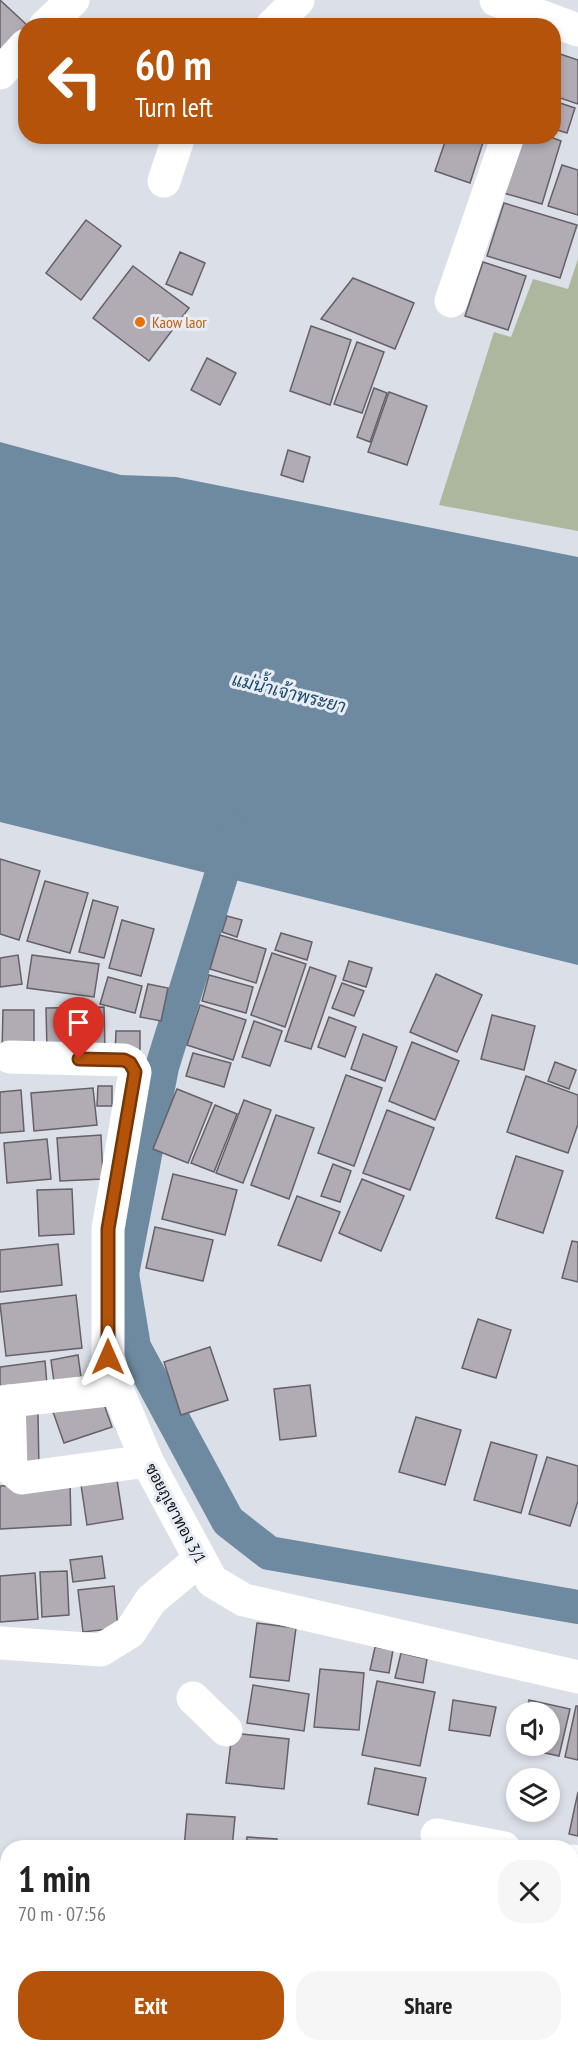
<!DOCTYPE html>
<meta charset="utf-8">
<style>
body{margin:0;font-family:"PT Sans Narrow",Sarabun,sans-serif;background:#f6f6f6;color:#222;height:100vh;display:flex;flex-direction:column;font-size:22px;white-space:nowrap}
*{box-sizing:border-box;margin:0}
p{font-size:20px;color:#767676}
.icon{flex:none;width:33px;height:33px;fill:none;stroke:currentColor;stroke-width:2;stroke-linecap:round;stroke-linejoin:round}
.map{position:relative;flex:1;overflow:hidden}
.details{position:absolute;left:0px;top:1840px;width:579px;height:212px;display:flex;flex-direction:column;background:#fff;border-radius:24px 24px 0 0;box-shadow:0 3px 9px #0003}
.details>*{flex:none}
.hud{position:absolute;left:18px;top:18px;width:543px;height:126px;border-radius:24px;box-shadow:0 3px 9px #0003;background:#b45309;color:#fff;overflow:hidden}
.buttons{position:absolute;left:506px;top:1702px;display:grid;gap:12px}
.buttons a{display:grid;place-items:center;width:54px;height:54px;border-radius:50%;background:#fff;box-shadow:0 3px 9px #0003;font-size:30px}
.pin{position:absolute;display:grid;place-items:center;width:51px;height:51px;color:#fff;margin:-62px -26px;border-radius:50% 50% 50% 0;rotate:-45deg;box-shadow:0 0 6px #0007}
.pin .icon{rotate:45deg}
.me{position:absolute;width:66px;margin:-33px;rotate:0deg;stroke-linejoin:round;filter:drop-shadow(0 0 4px #0008)}
.turn{display:flex;align-items:center;gap:21px;height:126px;padding:0 18px;font-size:27px}
.turn .icon{width:78px;height:78px;stroke-width:2.5}
.turn b{display:block;font-size:42px;line-height:51px}
.round{display:grid;place-items:center;flex:none;width:63px;height:63px;border-radius:24px;background:#f6f6f6}
.headline{display:flex;align-items:center;justify-content:space-between;height:102px;padding:0 18px}
h1{font-size:36px;font-weight:600;line-height:45px}
.cta{display:flex;gap:12px;margin-top:auto;padding:12px 18px}
.cta a{flex:1;height:69px;border-radius:24px;background:#b45309;color:#fff;font-size:24px;font-weight:600;line-height:69px;text-align:center}
.cta a+a{background:#f6f6f6;color:#222}
.map>svg:first-child{display:block}
.green{fill:#adb79d}
.water{fill:#6d8aa1}
.lines{fill:none;stroke-linecap:round;stroke-linejoin:round}
.canal{stroke:#6d8aa1;stroke-width:34}
.building{fill:#b1abb3;stroke:#666068;stroke-width:1.5}
.minor{stroke:#fff;stroke-width:33}
.route-casing{stroke:#753606;stroke-width:15}
.route{stroke:#b45309;stroke-width:10}
.food-dot{fill:#e8710a;stroke:#e8ecf5;stroke-width:2}
.labels{text-anchor:middle;stroke-width:6;stroke-linejoin:round;paint-order:stroke}
.food-label{font-size:16px;fill:#c56008;stroke:#e8ecf5;text-anchor:start}
.street-label{font-size:16px;fill:#121417;stroke:#e8ecf5}
.water-label{font-size:18px;font-style:italic;fill:#1a4c6e;stroke:#e8ecf5}
</style>
<div class="map">
<svg width="578" height="2051" viewBox="0 0 578 2051">
<rect width="100%" height="100%" fill="#dbdfe8"/>
<!-- green -->
<g class="green">
<path d="M578,259v272l-139,-26 55,-173 17,5 22,-58 35,10z"/>
<path d="M572,1936l6,3v93l-6,-1z"/>
<path d="M382,2045h140l-1,6h-136z"/>
</g>
<!-- water -->
<path class="water" d="M0,442l121,33 55,2 402,80v408l-578,-143z"/>
<g class="lines">
<!-- canal -->
<path class="canal" d="M235,831l-73,236 -40,207 12,73 94,174 41,32 309,54"/>
</g>
<!-- building -->
<g class="building">
<path d="M0,0l27,25 -27,27z"/>
<path d="M554,52l24,8v44l-24,-8z"/>
<path d="M554,101l21,7 -8,25 -13,-4z"/>
<path d="M447,136h38l-15,47 -35,-12z"/>
<path d="M517,136h31l13,5 -19,63 -42,-12z"/>
<path d="M562,165l16,5v45l-30,-9z"/>
<path d="M504,203l73,22 -17,53 -73,-22z"/>
<path d="M86,220l35,26 -40,54 -35,-27z"/>
<path d="M180,252l25,11 -13,32 -26,-11z"/>
<path d="M483,262l43,14 -18,54 -43,-14z"/>
<path d="M133,266l56,42 -40,53 -56,-43z"/>
<path d="M353,278l61,25 -19,46 -74,-30z"/>
<path d="M311,326l40,14 -21,65 -40,-14z"/>
<path d="M357,342l27,10 -22,61 -28,-9z"/>
<path d="M207,358l29,15 -16,32 -29,-15z"/>
<path d="M374,388l13,5 -17,49 -13,-5z"/>
<path d="M389,392l38,14 -20,59 -39,-13z"/>
<path d="M288,450l22,7 -7,25 -22,-7z"/>
<path d="M0,859l40,12 -21,69 -19,-6z"/>
<path d="M45,881l43,12 -18,60 -43,-12z"/>
<path d="M93,900l25,7 -14,51 -25,-6z"/>
<path d="M227,916l15,4 -5,17 -15,-5z"/>
<path d="M122,920l32,9 -13,47 -32,-8z"/>
<path d="M281,933l31,9 -5,18 -32,-10z"/>
<path d="M220,935l46,14 -10,34 -46,-14z"/>
<path d="M272,953l34,11 -21,63 -34,-12z"/>
<path d="M18,955l4,29 -22,3v-29z"/>
<path d="M32,955l67,9 -5,33 -67,-9z"/>
<path d="M349,961l23,7 -6,19 -23,-7z"/>
<path d="M310,967l26,9 -25,73 -26,-8z"/>
<path d="M436,974l46,21 -25,57 -47,-20z"/>
<path d="M209,975l44,12 -7,26 -44,-12z"/>
<path d="M108,977l34,9 -7,27 -35,-9z"/>
<path d="M342,983l22,8 -10,25 -22,-8z"/>
<path d="M148,984l20,4 -7,33 -21,-4z"/>
<path d="M200,1005l46,15 -13,40 -46,-15z"/>
<path d="M104,1007l1,43 -58,1 -1,-43z"/>
<path d="M3,1010h31v42h-32z"/>
<path d="M492,1015l43,11 -11,44 -43,-11z"/>
<path d="M329,1017l27,10 -11,30 -27,-10z"/>
<path d="M254,1021l28,10 -12,35 -28,-9z"/>
<path d="M116,1031h24v24l-25,-1z"/>
<path d="M363,1034l34,13 -12,34 -34,-12z"/>
<path d="M412,1042l47,19 -24,59 -46,-19z"/>
<path d="M193,1053l38,10 -7,24 -38,-11z"/>
<path d="M555,1062l21,8 -7,19 -21,-8z"/>
<path d="M346,1075l36,13 -28,78 -36,-13z"/>
<path d="M526,1076l52,19v29l-10,29 -61,-21z"/>
<path d="M98,1086h14v20h-15z"/>
<path d="M93,1088l4,37 -63,6 -3,-38z"/>
<path d="M177,1089l35,14 -24,60 -35,-14z"/>
<path d="M21,1090l3,41 -24,2v-41z"/>
<path d="M244,1100l27,10 -28,73 -27,-10z"/>
<path d="M215,1105l22,9 -23,58 -23,-9z"/>
<path d="M387,1110l47,18 -24,62 -47,-17z"/>
<path d="M276,1115l38,13 -25,71 -38,-14z"/>
<path d="M101,1135l2,44 -43,2 -3,-43z"/>
<path d="M47,1139l4,40 -44,4 -3,-40z"/>
<path d="M516,1156l47,15 -20,62 -47,-15z"/>
<path d="M333,1164l18,7 -11,31 -19,-6z"/>
<path d="M173,1174l64,16 -12,45 -63,-16z"/>
<path d="M362,1179l42,17 -23,55 -42,-18z"/>
<path d="M72,1189l2,45 -35,2 -2,-46z"/>
<path d="M297,1196l43,16 -19,49 -43,-16z"/>
<path d="M155,1227l58,13 -10,41 -57,-13z"/>
<path d="M572,1241l6,1v40l-16,-4z"/>
<path d="M58,1244l4,41 -62,7v-42z"/>
<path d="M76,1295l6,53 -76,8 -6,-52z"/>
<path d="M478,1319l33,11 -15,48 -34,-10z"/>
<path d="M210,1347l18,53 -47,15 -17,-53z"/>
<path d="M78,1355l3,22 -27,5 -3,-22z"/>
<path d="M45,1361l2,24 -47,6v-24z"/>
<path d="M310,1385l6,51 -36,4 -6,-51z"/>
<path d="M100,1393l12,34 -48,16 -12,-34z"/>
<path d="M38,1414l1,56h-39v-55z"/>
<path d="M416,1417l45,13 -16,55 -46,-13z"/>
<path d="M491,1442l46,13 -16,58 -47,-13z"/>
<path d="M547,1457l31,9v35l-8,25 -41,-12z"/>
<path d="M116,1473l7,46 -36,6 -7,-47z"/>
<path d="M70,1483l1,42 -71,4v-43z"/>
<path d="M102,1556l3,22 -32,4 -3,-22z"/>
<path d="M67,1571l2,44 -27,2 -2,-45z"/>
<path d="M35,1573l3,46 -38,3v-46z"/>
<path d="M114,1586l4,42 -35,4 -5,-42z"/>
<path d="M257,1623l39,5 -7,53 -39,-4z"/>
<path d="M375,1647l18,3 -4,23 -19,-3z"/>
<path d="M401,1653l26,6 -4,24 -28,-5z"/>
<path d="M320,1669l44,4 -5,57 -45,-3z"/>
<path d="M377,1681l58,11 -15,74 -58,-11z"/>
<path d="M253,1685l56,9 -5,37 -57,-8z"/>
<path d="M453,1700l43,7 -6,29 -41,-6z"/>
<path d="M529,1700l41,9 -11,47 -41,-9 31,-1v-33h-23z"/>
<path d="M576,1706h2v54l-13,-3z"/>
<path d="M232,1733l57,6 -5,50 -58,-6z"/>
<path d="M375,1768l51,10 -8,37 -50,-11z"/>
<path d="M578,1792v44l-9,-2z"/>
<path d="M187,1814l48,3 -3,31h-48z"/>
<path d="M247,1837l30,2 -1,9h-30z"/>
<path d="M535,2044h29l14,3v4h-44z"/>
</g>
<g class="lines">
<!-- minor -->
<g class="minor">
<path d="M496,0l82,30"/>
<path d="M45,26l28,-26"/>
<path d="M272,26l26,-26"/>
<path d="M0,73l26,-28"/>
<path d="M164,181l15,-45"/>
<path d="M451,301l57,-165"/>
<path d="M10,1057l114,3 6,3 5,9 -27,157v128l9,32 30,72 65,120 32,19 334,77"/>
<path d="M9,1401l2,68 11,9 125,-17"/>
<path d="M0,1402l117,-13"/>
<path d="M0,1643l101,7 29,-18 21,-32 49,-41"/>
<path d="M193,1698l33,32"/>
<path d="M437,1835l67,13"/>
<path d="M572,1861l6,1"/>
</g>
</g>
<g class="lines">
<!-- route casing -->
<g class="route-casing">
<path id="route" d="M79,1059l45,1 6,3 5,9 -27,157v128"/>
</g>
<!-- route -->
<use href="#route" class="route"/>
</g>
<!-- markers -->
<circle class="food-dot" cx="140" cy="322" r="6"/>
<g class="labels">
<!-- food labels -->
<g class="food-label">
<text x="152" y="328">Kaow laor</text>
</g>
<!-- street labels -->
<g class="street-label">
<text transform="translate(176 1513) rotate(62)" y="6">ซอยภูเขาทอง 3/1</text>
</g>
<!-- water labels -->
<g class="water-label">
<text transform="translate(289 693) rotate(14)" y="6">แม่น้ำเจ้าพระยา</text>
</g>
</g>
</svg>
<div class="buttons">
<a><svg class="icon" aria-label="sound" viewBox="0 0 24 24"><path d="M4 9h4l5-4v14l-5-4H4zM17 9q2 3 0 6"/></svg></a>
<a><svg class="icon" aria-label="layers" viewBox="0 0 24 24"><path d="M12 4l9 5-9 5-9-5zM3 14l9 5 9-5"/></svg></a>
</div>
<div class="pin" style="left:79px;top:1059px;background:#d93025"><svg class="icon" aria-label="arrive" viewBox="0 0 24 24"><path d="M6 21V4h12l-3 4 3 4H6"/></svg></div>
<svg class="me" style="left:108px;top:1357px" viewBox="-20 -20 40 40"><path d="M0-17L14 15 0 8-14 15z" fill="#b45309" stroke="#fff" stroke-width="4"/></svg>
<div class="hud">
<div class="turn"><svg class="icon" aria-label="left" viewBox="0 0 24 24"><path d="M17 20v-9H6M10 6l-5 5 5 5"/></svg><div><b>60 m</b>Turn left</div></div>
</div>
<section class="details">
<div class="headline"><div><h1>1 min</h1><p>70 m · 07:56</p></div><a class="round"><svg class="icon" aria-label="close" viewBox="0 0 24 24"><path d="M6 6l12 12M18 6L6 18"/></svg></a></div>
<div class="cta"><a>Exit</a><a>Share</a></div>
</section>
</div>
